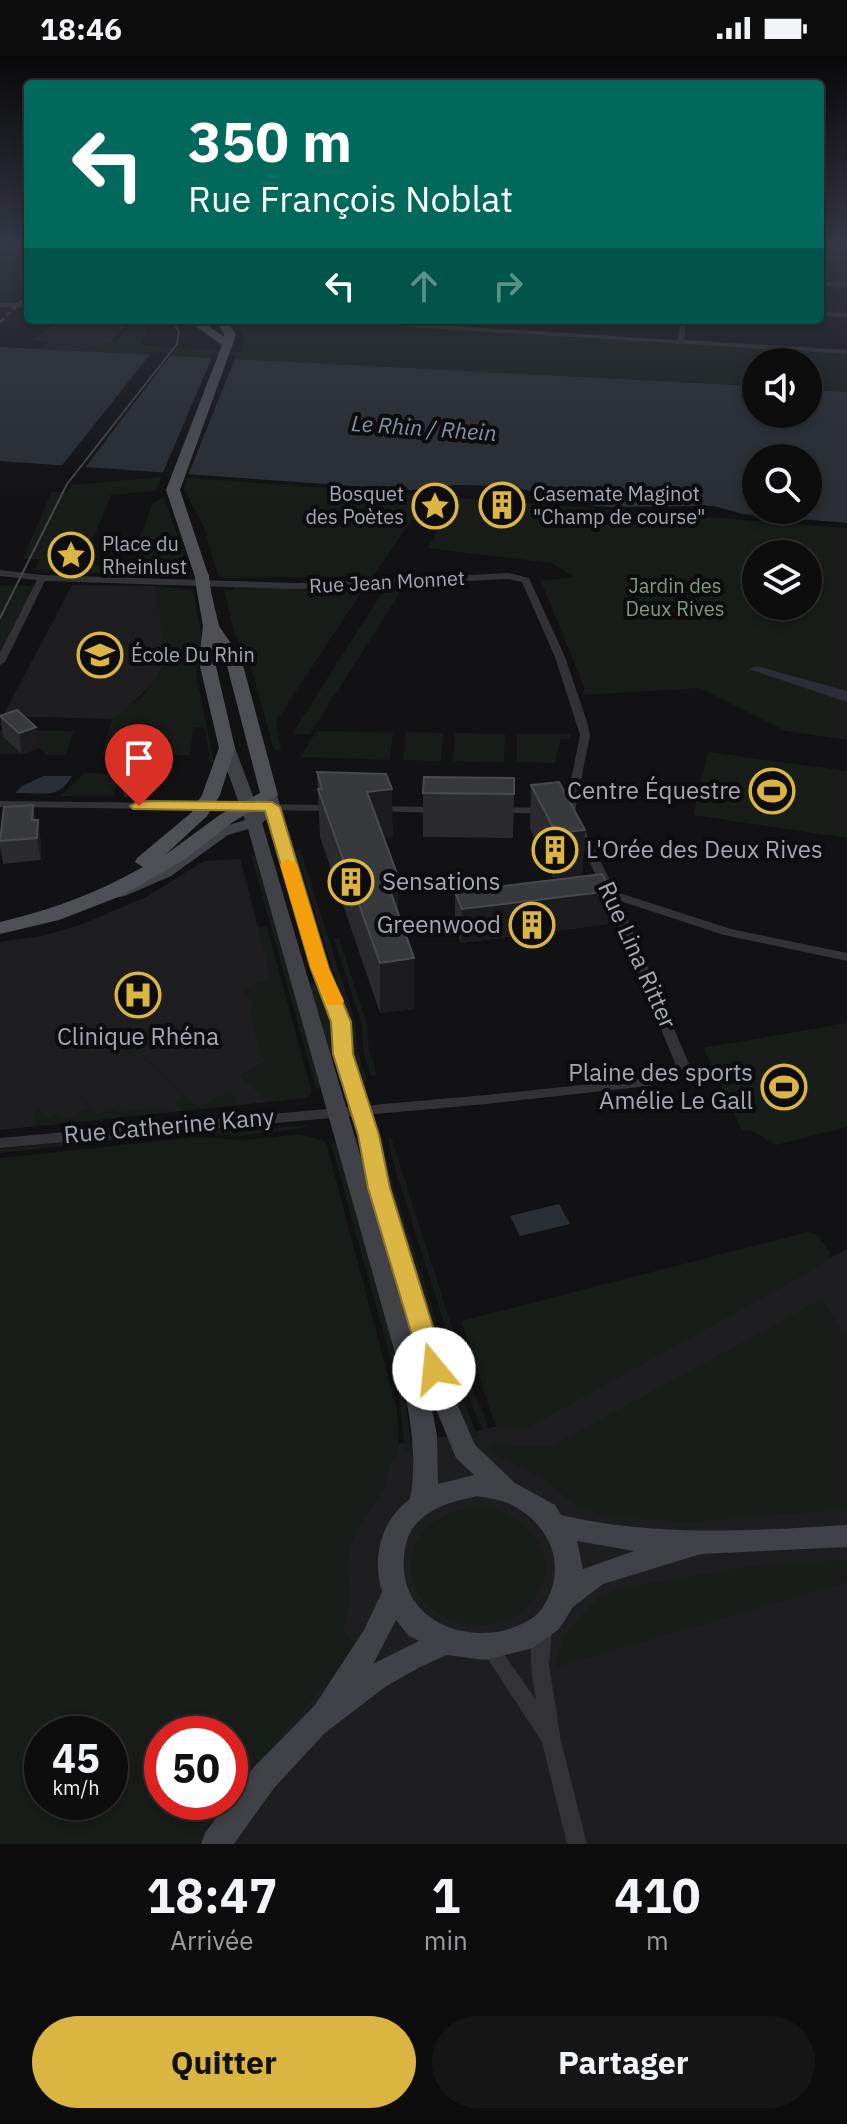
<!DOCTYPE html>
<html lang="fr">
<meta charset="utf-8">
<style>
body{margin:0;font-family:"IBM Plex Sans",sans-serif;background:#171617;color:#f1f3f6;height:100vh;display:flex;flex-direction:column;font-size:30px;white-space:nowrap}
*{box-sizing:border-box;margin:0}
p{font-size:26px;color:#9b9c9e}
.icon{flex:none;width:44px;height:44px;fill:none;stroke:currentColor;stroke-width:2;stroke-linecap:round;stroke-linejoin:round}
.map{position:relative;height:1788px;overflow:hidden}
.details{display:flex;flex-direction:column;background:#0e0d0e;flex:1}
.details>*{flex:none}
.banner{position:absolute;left:24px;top:24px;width:800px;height:244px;border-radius:8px;box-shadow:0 4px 12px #0003,0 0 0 2px #2e2d2e;background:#00695c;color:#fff;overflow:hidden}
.buttons{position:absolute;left:742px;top:292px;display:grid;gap:16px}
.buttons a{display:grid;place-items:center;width:80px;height:80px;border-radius:50%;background:#0e0d0e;box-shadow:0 4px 12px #0003,0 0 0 2px #2e2d2e;font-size:40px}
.speed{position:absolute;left:24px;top:1660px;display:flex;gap:16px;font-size:40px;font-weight:700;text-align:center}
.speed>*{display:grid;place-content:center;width:104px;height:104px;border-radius:50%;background:#0e0d0e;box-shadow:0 4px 12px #0003,0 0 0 2px #2e2d2e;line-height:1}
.speed small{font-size:20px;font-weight:400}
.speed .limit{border:12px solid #d22;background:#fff;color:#111}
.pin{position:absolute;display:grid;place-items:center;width:68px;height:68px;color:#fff;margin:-82px -34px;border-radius:50% 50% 50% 0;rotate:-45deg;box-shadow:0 0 8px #0007}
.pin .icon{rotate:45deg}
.me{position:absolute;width:88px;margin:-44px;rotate:343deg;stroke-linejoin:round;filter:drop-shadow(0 0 6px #0008)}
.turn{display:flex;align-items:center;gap:28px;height:168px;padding:0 32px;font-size:36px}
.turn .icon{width:104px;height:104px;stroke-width:2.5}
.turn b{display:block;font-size:56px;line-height:68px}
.lanes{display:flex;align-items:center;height:76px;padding:0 32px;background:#0003;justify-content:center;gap:40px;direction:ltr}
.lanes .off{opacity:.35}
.eta{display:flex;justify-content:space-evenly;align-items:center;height:136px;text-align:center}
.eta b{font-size:48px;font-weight:700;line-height:56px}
.button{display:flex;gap:16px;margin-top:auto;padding:16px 32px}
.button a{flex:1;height:92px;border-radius:48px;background:#dab542;color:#111;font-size:32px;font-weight:700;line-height:92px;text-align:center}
.button a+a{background:#171617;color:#f1f3f6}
.status{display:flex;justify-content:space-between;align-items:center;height:56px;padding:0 40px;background:#0e0d0e;direction:ltr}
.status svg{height:22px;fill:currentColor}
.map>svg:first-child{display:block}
.built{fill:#1e1e20}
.green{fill:#181d19;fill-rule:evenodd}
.water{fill:#2a2f35;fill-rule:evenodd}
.pier{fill:#121113}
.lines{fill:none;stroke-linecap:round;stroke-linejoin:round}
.minor{fill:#333337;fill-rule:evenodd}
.tertiary{fill:#333337;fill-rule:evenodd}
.secondary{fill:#414247;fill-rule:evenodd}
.primary{fill:#4f5056;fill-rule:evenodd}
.tram{stroke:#46474c;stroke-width:2}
.rail{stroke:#46474c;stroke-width:3;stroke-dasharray:5 4;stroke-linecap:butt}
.primary-bridge{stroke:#4f5056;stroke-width:14}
.wall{fill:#2b2b2e}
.shaded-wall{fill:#1c1b1d}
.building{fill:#38393c;stroke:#494a4f;stroke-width:2}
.route{fill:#dab542;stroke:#8e762b;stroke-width:2}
.slow{fill:#f59e0b}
.labels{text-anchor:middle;stroke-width:8;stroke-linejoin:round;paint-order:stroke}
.far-poi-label{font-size:20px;fill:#a5a7b2;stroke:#0d0c0e;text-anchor:start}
.far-street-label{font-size:20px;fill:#a5a7b2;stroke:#0d0c0e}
.far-park-label{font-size:20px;fill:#7e9a82;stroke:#0d0c0e}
.far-water-label{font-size:22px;font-style:italic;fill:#7f92a9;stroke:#0d0c0e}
.poi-label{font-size:24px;fill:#a5a7b2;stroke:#0d0c0e;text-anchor:end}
.street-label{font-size:24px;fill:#a5a7b2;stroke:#0d0c0e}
</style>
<div class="status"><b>18:46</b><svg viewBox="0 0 49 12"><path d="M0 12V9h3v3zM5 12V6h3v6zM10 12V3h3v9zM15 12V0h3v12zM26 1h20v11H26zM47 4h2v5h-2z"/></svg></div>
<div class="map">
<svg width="847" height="1788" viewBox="0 0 847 1788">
<rect width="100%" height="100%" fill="#121113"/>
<!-- built -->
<g class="built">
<path d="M60,264h72l-21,22 -12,4 -28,2 -4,3 -26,-2 9,-7 -17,-2z"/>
<path d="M72,529l83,1 10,62 -2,18 -8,15 -32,31 -11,7 -109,-3z"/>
<path d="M240,803l62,232 -15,9 -287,30v-188l42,-6 38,-11 66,-28 58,-36z"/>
<path d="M847,1193v595h-672l22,-42h33v-61l154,-295 85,-13 55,-13z"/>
</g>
<!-- green -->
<g class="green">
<path d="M136,264h8l4,10 -7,15 99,7 4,-16 -7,-11 3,-5h86l521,32v40l-39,-2v-28h-52v24l-689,-35 4,-3c38,-3 39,0 65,-28z"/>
<path d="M161,421l-5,14 -45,4 -16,40 -10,8 -10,18 19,4 40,-1 55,9 1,5 -156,-8 5,-11h-16l28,-67h16l5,-7z"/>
<path d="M187,422l242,17 -56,81 -145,2 -10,-1 -14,-50 -20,-37z"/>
<path d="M164,441l23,68c-13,2 -42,-4 -52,-15l18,-47z"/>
<path d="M459,442l388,30v212l-61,-9 -86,-43 -117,7 1,-8 -43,-106 34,-4 -24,-14 -124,-15zM756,498h52v52h-52z"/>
<path d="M0,529l33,1 -10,27 -23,43z"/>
<path d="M155,530l38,4 10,54 -7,30 18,88 -4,1 -5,-35 -12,-1 -3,28 -88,1 10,-37 29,-22 14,-16 8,-15 2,-18z"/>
<path d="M234,531h100l-2,5 31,-2 -87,131 5,29h-7l-25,-90 -15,-27 -10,-43 7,1z"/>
<path d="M385,532h18l-93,146h-18z"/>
<path d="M0,674l74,1 -9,24h-18l-27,-24 2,23h-22z"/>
<path d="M316,675l77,1 -3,28 -89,-3z"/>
<path d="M406,676l37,1 -2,28 -38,-1z"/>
<path d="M455,677l50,1 -1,28 -51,-1z"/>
<path d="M517,678h54l-2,5h-8l-6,24 -38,-1z"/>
<path d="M708,696l139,19v67l-154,-23z"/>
<path d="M84,717l37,1 -8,22h-52z"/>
<path d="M300,793l55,172 3,32 9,27 -3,3h-2l-10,-32 -3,-29 -54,-172z"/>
<path d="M251,799h4l66,233 -5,1z"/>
<path d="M267,870l45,167 -6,5 -38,4 -29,-27 28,-15 -7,-6 -11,-45 5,-1 -2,-9h-5l-3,-10 27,-12 -13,-49z"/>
<path d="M339,882l28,86 2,25 8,26 -6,1 -8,-24 -1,-28 -28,-85z"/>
<path d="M314,927l19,40 2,33 -5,1 -22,-73z"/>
<path d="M847,967v104l-71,18 -23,-14 -11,-1 -39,-82z"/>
<path d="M133,990l65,61 32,-16 5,6 -1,8 -52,6 -8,-9 10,-6 -48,-45 -12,5 4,-4h-8z"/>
<path d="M74,1034l23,24 12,-6 9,4 46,-5 7,5 -136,14 -1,-15 4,-3 10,10 11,-5 7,6 23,-11z"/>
<path d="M305,1069v3l-66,8 -45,-4 -194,21v-4l195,-21 43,3z"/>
<path d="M300,1078l26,8 71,268 2,43 -9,11 -6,25 -26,39 -9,22 -1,23 3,23 -8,35 13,16 -126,151v-64h-68v68h65l-24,42h-203v-686l199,-21 45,3zM42,1678h68v68h-68z"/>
<path d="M388,1081h3l79,246 17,39 1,10 -4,1 -21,-50 -70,-221z"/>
<path d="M383,1082l4,27 67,212 24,60 -7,1c-39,-96 -72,-198 -93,-299z"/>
<path d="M336,1087l66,233 10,75h-7l-7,-66 -67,-241z"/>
<path d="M808,1176l9,3 13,17 -2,8 -8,6 -289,160 -21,4 -15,-5 -34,-104z"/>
<path d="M822,1243l25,40v170l-157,13 -82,-5 -32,-11 -32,-27 -51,-25 -5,-9 4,-5 19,6 39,1z"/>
<path d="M484,1450c51,13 85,58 42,102 -11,12 -29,17 -45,17 -88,1 -100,-113 3,-119z"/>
<path d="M847,1504v22l-291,85 6,-27 16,-21 20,-21 20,-9 132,-23z"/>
</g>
<!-- water -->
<g class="water">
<path d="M0,291l756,39v28h52v-24l39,2v131l-105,-9 -28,-8 -106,1 -52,-5 -29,-12 -25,-4 -45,-1 -45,5 -412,-29zM756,402h52v52h-52z"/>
<path d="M757,610l90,25v11l-98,-33z"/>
<path d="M43,720h29c-14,25 -31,16 -57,17l7,-7z"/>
<path d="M559,1148l11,20 -50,12 -10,-20z"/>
</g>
<!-- pier -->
<g class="pier">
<path d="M152,296l20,1 -89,118 -24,-2z"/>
<path d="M213,299l23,1 -49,122 -26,-1z"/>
</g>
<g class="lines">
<!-- minor -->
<g class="minor">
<path d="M847,200v4l-27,1v-4z"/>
<rect x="820" y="226" width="27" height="4"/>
<path d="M820,256l27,1v4l-27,-1z"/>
<path d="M326,264h34l318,20 2,-20h6l-2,20 163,10v4l-518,-32z"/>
<path d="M0,514l42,5 255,8 212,-10 20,5 36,79 22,65 3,13 -15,76 41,81 115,37 116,24v8l-123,-26 -104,-34 69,163 -19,17 -22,5 -162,18 -486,44v-10l486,-43 162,-17 13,-3 14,-12 -70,-169 -40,-83 15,-76 -25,-78 -33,-75 -13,-3 -212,10 -252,-8 -40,81 -5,3v-12l37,-73 -37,-4z"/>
<path d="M0,745l335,4 5,3 -5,3 -335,-4z"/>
<path d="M377,750l62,1 5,3 -5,3 -66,-2 -1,-2 1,-2z"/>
<path d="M501,751l46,1 5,3 -5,3 -50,-2 -1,-2z"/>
<path d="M543,1565l6,2 3,6 -3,36 12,76 26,103h-20l-25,-102 -62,-95 3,-6 6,-2 6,2 41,59c-4,-24 -10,-54 1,-77z"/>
</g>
<!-- tertiary -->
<rect class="tertiary" x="0" y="247" width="28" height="4"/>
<!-- secondary -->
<path class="secondary" d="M227,687l8,5 24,64h7l-5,-17 2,-3h12l2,3 52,174 21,53 3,32 25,81 12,53 65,211 20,46 40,38 40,22 6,10c95,22 190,16 286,10v22l-146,7 -98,30 -30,23 -14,22 -26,19 -48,12 -38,-5 -27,12 -35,20 -60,46 -51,55 -40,56h-33l4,-11 48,-65 62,-63 49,-75 18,-38c-10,-34 -2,-71 28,-93 8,-43 0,-85 -10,-128l-152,-542 -20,6 -57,41 -46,20 -6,1 -9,-5 49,-24 57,-39 29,-9 -26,-72zM268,762l43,151 21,53 1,32 25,81 7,36 -103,-348zM429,1336l27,66 18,17 -36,9 -1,-48zM477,1440c11,2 25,4 35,9 40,21 56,63 31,102 -8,13 -26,20 -41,24 -50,10 -103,-18 -98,-74 1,-12 4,-25 13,-34 16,-17 38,-22 60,-27zM577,1485l57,10 -51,18zM396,1564l12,15 11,6 -46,23z"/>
<!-- primary -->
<g class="primary">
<path d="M187,264h12l26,17 -8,-17h10l9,15 -56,155 29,87 -7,4 -7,-4 -29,-87 56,-145z"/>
<path d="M204,532l7,4 8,34 22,32 37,137 -45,27 -49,38 -63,36 -62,24 -59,14v-12c51,-12 97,-29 143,-55l-8,-5 2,-4 54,-45 11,-18 17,-47 -20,-86 4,-36 -6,-34zM217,589l8,13 35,135 -39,21 -56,41 42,-39 13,-21 15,-47 -20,-86z"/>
</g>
<!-- tram -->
<path class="tram" d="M0,562l67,-134 110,-140 2,-12 -7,-12"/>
<!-- rail -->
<path class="rail" d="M0,266l28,-27"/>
<!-- primary-bridge -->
<path class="primary-bridge" d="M202,521l2,15"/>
</g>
<!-- wall -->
<g class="wall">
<path d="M0,659l40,33 -18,6 -19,-17z"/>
<path d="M155,707l1,11 -7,23h-25l-2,-12z"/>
<path d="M317,716l76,65 -9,1 13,36 1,38 16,46v51l-34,4 -60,-176z"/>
<path d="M531,729l54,45 -3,45 -28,3 -24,-49z"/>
<path d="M423,737l91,1 -1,44 -90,-1z"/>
<path d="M33,749l2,15 6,22v18l-38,4 -3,-18v-11z"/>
<path d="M455,836l153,32 -147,19 -6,-17z"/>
</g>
<!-- shaded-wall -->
<g class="shaded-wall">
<path d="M36,671l4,21 -18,6 -3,-21z"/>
<path d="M155,707l1,11 -7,23 -1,-11z"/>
<path d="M392,733l1,48 -25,3 -1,-48z"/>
<path d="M38,764l3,22v18l-4,-22z"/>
<path d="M585,774l-3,45 -28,3 2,-45z"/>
<path d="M397,818l1,50 -13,-48z"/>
<path d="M611,835l-3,33 -147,19 1,-34z"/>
<path d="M414,902v51l-34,4v-50z"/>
</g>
<!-- building -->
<g class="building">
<path d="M17,654l19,17 -17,6 -19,-17z"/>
<path d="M130,707h25l-7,23 -26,-1z"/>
<path d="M317,716l69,2 6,15 -25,3 30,82 -12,2 29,82 -34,5 -62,-174h4z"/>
<path d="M424,721l90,1v16l-91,-1z"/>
<path d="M559,726l26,48 -29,3 -25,-48z"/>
<path d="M33,749l-1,15h6l-1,18 -37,3 4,-34z"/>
<path d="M602,818l9,17 -149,18 -7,-17z"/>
</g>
<!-- sky -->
<linearGradient id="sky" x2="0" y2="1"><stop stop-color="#0a090a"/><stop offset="0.43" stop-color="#333844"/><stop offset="1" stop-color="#333844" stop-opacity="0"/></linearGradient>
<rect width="847" height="440" fill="url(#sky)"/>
<!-- route -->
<path class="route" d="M139,745l133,1 8,5 49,162 22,53 2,32 26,81 11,53 56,181 -4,7 -8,3 -9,-3 -3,-7 -54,-181 -10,-53 -25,-81 -2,-32 -20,-53 -46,-158 -132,-2 -3,-3z"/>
<!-- slow -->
<path class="slow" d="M288,803l9,5 32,105 15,32 -3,4h-13l-17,-36 -31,-105z"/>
<!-- icons -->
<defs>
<g id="building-ring" transform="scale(2.3)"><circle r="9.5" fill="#0d0c0e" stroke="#dab542" stroke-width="1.5"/><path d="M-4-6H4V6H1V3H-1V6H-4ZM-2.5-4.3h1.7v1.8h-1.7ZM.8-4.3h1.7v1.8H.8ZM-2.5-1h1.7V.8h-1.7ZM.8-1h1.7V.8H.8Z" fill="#dab542"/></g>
<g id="sight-ring" transform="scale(2.3)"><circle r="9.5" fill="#0d0c0e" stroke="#dab542" stroke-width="1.5"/><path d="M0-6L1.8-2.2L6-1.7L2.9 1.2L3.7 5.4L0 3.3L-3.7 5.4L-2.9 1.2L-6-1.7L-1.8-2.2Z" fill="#dab542"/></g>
<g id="school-ring" transform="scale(2.3)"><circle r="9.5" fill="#0d0c0e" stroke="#dab542" stroke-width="1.5"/><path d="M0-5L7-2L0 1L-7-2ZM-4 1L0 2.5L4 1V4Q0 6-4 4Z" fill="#dab542"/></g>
<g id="stadium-ring" transform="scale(2.3)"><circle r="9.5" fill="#0d0c0e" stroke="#dab542" stroke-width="1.5"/><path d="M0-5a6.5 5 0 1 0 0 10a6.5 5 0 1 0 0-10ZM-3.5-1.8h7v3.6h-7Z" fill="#dab542"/></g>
<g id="hospital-ring" transform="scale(2.3)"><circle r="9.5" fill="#0d0c0e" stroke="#dab542" stroke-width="1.5"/><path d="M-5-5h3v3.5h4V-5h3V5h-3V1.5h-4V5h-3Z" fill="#dab542"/></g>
</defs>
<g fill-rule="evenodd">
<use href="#building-ring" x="502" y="449"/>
<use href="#sight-ring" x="435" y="450"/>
<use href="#sight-ring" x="71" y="499"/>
<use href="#school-ring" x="100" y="599"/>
<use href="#stadium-ring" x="772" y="735"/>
<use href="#building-ring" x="555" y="794"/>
<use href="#building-ring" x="351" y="826"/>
<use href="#building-ring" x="532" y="869"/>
<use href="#hospital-ring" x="138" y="939"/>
<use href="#stadium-ring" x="784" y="1031"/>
</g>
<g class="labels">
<!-- far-poi labels -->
<g class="far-poi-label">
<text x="404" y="445" text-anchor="end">Bosquet<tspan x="404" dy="23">des Poètes</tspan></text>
<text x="533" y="445">Casemate Maginot<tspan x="533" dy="23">"Champ de course"</tspan></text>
<text x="102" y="495">Place du<tspan x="102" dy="23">Rheinlust</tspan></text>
<text x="131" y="606">École Du Rhin</text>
</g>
<!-- far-street labels -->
<g class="far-street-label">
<text transform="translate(387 526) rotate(-3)" y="7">Rue Jean Monnet</text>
</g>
<!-- far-park labels -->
<g class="far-park-label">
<text x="675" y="537">Jardin des<tspan x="675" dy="23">Deux Rives</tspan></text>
</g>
<!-- far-water labels -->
<g class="far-water-label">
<text transform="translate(424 372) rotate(4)" y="8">Le Rhin / Rhein</text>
</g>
<!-- poi labels -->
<g class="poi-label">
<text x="741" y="743">Centre Équestre</text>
<text x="586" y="802" text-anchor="start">L'Orée des Deux Rives</text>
<text x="382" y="834" text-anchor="start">Sensations</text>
<text x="501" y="877">Greenwood</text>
<text x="138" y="989" text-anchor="middle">Clinique Rhéna</text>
<text x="753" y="1025">Plaine des sports<tspan x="753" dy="28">Amélie Le Gall</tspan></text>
</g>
<!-- street labels -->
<g class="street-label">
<text transform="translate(637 899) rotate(66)" y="8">Rue Lina Ritter</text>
<text transform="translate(169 1070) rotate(-5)" y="8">Rue Catherine Kany</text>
</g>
</g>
</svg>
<div class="buttons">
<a><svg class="icon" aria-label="sound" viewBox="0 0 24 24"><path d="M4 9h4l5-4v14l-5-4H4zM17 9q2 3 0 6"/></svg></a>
<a><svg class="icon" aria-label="search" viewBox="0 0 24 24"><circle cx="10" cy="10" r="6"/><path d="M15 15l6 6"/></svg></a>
<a><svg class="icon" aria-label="layers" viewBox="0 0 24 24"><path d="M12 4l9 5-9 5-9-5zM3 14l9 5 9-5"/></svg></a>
</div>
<div class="speed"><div>45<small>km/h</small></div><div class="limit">50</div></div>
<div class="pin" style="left:139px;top:750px;background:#d93025"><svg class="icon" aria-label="arrive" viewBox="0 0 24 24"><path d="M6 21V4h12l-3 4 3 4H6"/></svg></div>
<svg class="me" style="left:434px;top:1313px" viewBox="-20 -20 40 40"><circle r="19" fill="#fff"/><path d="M0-13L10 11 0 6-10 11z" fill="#dab542"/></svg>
<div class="banner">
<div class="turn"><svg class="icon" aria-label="left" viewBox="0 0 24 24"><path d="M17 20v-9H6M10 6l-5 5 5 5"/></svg><div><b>350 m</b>Rue François Noblat</div></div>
<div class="lanes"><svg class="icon" aria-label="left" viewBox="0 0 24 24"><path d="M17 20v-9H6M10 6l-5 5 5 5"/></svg><svg class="icon off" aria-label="ahead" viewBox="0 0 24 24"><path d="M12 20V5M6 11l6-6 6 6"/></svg><svg class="icon off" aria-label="right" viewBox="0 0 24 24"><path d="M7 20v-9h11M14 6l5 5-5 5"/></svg></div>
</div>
</div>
<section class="details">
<div class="eta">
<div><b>18:47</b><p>Arrivée</p></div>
<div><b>1</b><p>min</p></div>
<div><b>410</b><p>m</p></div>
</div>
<div class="button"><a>Quitter</a><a>Partager</a></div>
</section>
